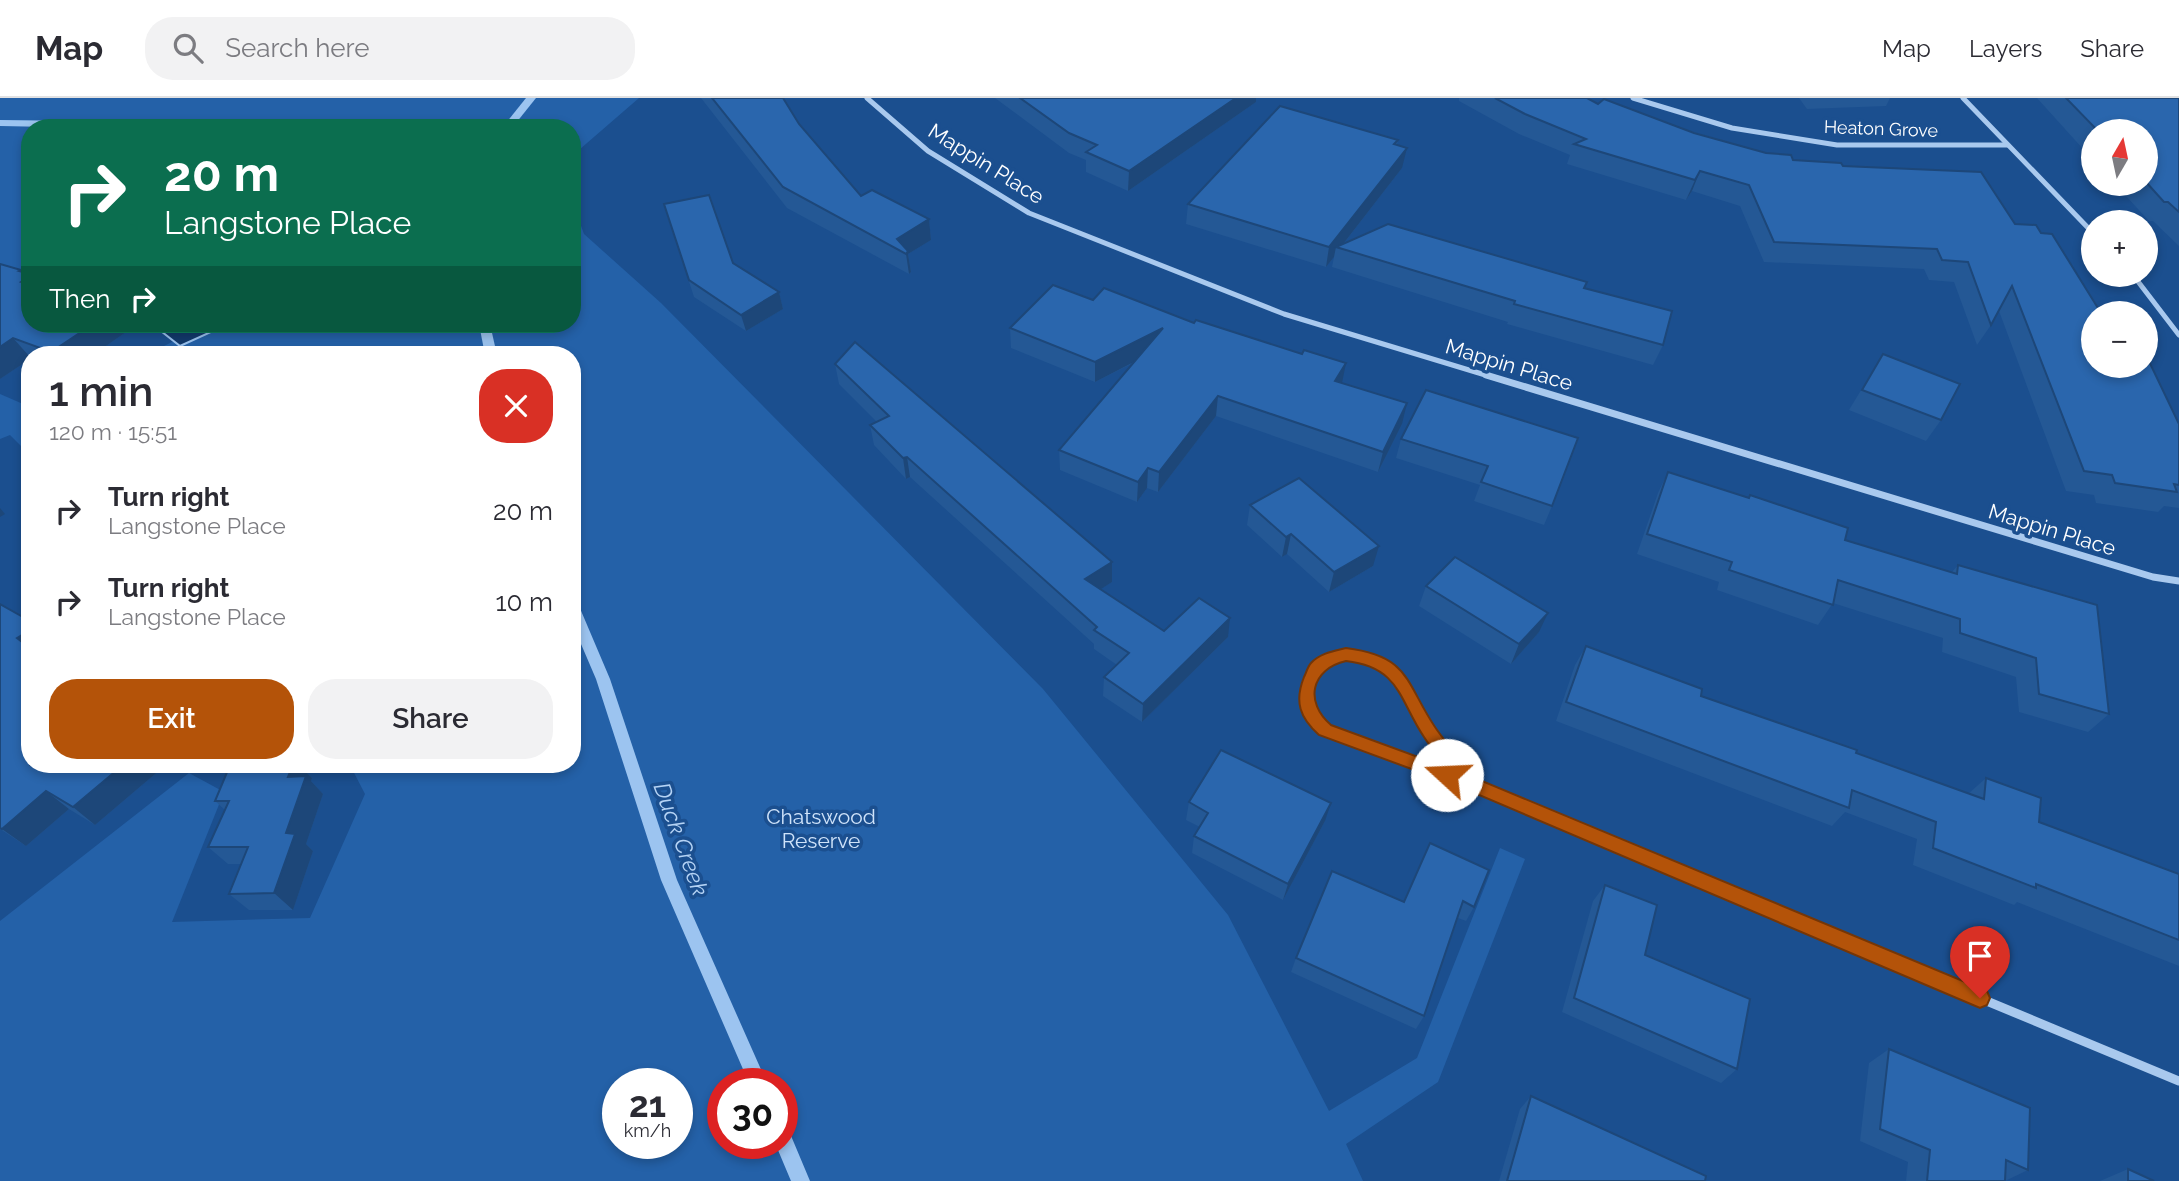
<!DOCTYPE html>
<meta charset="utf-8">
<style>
body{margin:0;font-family:Raleway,sans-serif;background:#f2f2f3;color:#2b2b33;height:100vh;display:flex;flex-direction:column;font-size:26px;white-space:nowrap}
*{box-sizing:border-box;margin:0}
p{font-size:23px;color:#7c7c81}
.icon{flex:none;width:38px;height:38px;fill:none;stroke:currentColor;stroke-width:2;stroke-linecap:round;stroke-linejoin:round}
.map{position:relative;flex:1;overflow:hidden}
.side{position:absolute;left:21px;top:248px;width:560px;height:427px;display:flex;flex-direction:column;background:#fff;border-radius:28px;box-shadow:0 4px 10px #0003}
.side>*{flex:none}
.guide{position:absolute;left:21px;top:21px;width:560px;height:214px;border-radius:28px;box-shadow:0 4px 10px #0003;background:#0b6e4f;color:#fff;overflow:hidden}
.needle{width:46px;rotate:9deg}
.fabs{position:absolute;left:2081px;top:21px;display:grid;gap:14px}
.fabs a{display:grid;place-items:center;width:77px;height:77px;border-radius:50%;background:#fff;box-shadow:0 4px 10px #0003;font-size:35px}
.speed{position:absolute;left:602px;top:970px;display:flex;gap:14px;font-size:35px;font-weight:700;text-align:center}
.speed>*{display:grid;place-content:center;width:91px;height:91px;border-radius:50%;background:#fff;box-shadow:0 4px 10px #0003;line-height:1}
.speed small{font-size:18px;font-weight:400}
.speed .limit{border:10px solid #d22;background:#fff;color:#111}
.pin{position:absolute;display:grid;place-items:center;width:60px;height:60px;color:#fff;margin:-72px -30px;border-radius:50% 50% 50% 0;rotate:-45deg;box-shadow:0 0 7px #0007}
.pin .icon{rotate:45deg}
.me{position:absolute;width:77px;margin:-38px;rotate:290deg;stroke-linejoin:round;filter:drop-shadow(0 0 5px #0008)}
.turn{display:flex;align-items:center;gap:24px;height:147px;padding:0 28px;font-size:32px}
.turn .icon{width:91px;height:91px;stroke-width:2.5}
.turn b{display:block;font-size:49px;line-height:60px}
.then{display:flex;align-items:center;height:66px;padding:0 28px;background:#0003;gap:14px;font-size:26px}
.round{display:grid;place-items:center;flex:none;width:74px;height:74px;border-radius:28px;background:#f2f2f3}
.summary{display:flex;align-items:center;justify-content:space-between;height:119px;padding:0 28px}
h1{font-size:42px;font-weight:600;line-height:52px}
.cta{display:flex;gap:14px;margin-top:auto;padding:14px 28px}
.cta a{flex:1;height:80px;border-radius:28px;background:#b45309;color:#fff;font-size:28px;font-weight:600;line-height:80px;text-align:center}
.cta a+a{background:#f2f2f3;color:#2b2b33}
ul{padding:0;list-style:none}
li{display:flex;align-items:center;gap:21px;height:91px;padding:0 28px}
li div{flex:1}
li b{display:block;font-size:26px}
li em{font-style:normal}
header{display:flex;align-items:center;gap:42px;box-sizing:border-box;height:98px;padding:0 35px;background:#fff;border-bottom:2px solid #e1e1e2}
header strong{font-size:33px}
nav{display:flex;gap:38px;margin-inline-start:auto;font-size:24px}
.search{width:490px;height:63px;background:#f2f2f3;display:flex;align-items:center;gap:18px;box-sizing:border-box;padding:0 24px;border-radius:28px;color:#7c7c81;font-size:26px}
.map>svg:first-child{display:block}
.green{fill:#2461a8;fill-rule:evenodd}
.water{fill:#123a6d;stroke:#9cc4f0;stroke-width:2}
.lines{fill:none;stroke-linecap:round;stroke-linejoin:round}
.stream{fill:#9cc4f0;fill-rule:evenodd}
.minor-far2{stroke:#a9c9ee;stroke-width:5}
.minor-far1{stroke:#a9c9ee;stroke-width:7}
.minor{stroke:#a9c9ee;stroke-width:9}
.wall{fill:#245895}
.shaded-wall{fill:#1d4779}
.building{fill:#2a66ad;stroke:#1d4779;stroke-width:2}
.route{fill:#b45309;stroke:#753606;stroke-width:2;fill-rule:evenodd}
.labels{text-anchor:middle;stroke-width:7;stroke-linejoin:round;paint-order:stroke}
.far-street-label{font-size:18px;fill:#fff;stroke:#1b4f8f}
.street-label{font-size:21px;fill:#fff;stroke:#1b4f8f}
.park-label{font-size:21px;fill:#cfe3fa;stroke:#1b4f8f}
.water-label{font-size:23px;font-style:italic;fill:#b5d3f5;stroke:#1b4f8f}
</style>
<header>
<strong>Map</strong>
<div class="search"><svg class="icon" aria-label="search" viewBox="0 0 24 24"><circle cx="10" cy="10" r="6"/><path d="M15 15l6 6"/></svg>Search here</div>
<nav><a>Map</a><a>Layers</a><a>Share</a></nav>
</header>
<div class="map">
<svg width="2179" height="1083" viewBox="0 0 2179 1083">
<rect width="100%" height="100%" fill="#1b4f8f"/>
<!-- green -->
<g class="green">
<path d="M0,0h639l-67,58v-28h-542v148l-30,-6z"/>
<path d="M572,103l12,33 77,69 382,386 185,226 101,196 88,-53 83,-210 25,11 -87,223 -92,62 17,37h-1363v-260l189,-148 35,19 -52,130 138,-4 55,-124 -15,-29h222v-410h-433l9,-1 26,-13 7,5 40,-20 -4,-2h355zM618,985h59v60h-59zM723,985h59v60h-59z"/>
<path d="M0,296l30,13v48l-20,-20 -10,4z"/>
</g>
<!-- water -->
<path class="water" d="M152,226h65l5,3 -42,19z"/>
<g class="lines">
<!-- stream -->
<g class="stream">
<path d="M526,0h10l-24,30h-10z"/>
<path d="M0,22l84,1 17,7 -101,-2z"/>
<path d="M479,226h11l7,31h-12z"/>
<path d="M572,503l7,5 31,73 67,201 90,203h-18l-88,-203 -65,-201 -24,-56z"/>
<path d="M782,1031l7,2 21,50h-19l-16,-38h7z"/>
</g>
<!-- minor-far2 -->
<g class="minor-far2">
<path d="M867,0l61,53 101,62 255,101 208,63"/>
<path d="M1633,0l99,30 105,17h170"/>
<path d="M1963,0l130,135"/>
<path d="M2133,177l46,60"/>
</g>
<!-- minor-far1 -->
<g class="minor-far1">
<path d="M1486,277l667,202 26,4"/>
<path d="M1328,633c-58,-42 15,-104 64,-60 17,16 25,40 37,60"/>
</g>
<!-- minor -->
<g class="minor">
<path d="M1324,631l147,55"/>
<path d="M1428,631l43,55"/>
<path d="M1471,686l61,28 647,269"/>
</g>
</g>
<!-- wall -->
<g class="wall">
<path d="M701,0h82l16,26 62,72 68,23 2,21 -23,14 3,18 -2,2 -122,-66z"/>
<path d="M995,0h261v4l-128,89 -42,-19v-12l-17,-7z"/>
<path d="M1459,0h128l11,6 168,49 27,7 50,6 198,67 60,80 78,111v84l-15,-2 -6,6 -62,-9 -2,-8 -28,-4 -67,-180 -8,14 -14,20 -23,-63 -25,-2 -5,-11 -160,-7 -24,-56 -48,-15 -6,9 -119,-36 3,-9 -51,-21 -60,-33z"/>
<path d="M1799,0h91l-4,8 -79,3z"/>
<path d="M2037,0h142v148l-26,-25h-4l-34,-37h31v-53h-53v29z"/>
<path d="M1398,42l-1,5 5,23 -58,75 240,45 79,57 -10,20 -146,-41 1,-2 -176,-55 2,-10 -8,10 -140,-43 2,-20z"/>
<path d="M664,106l69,59 46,29 4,17 -37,22 -52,-34z"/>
<path d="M0,166l21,6 2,2 7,52h90l6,8 -33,23h-63v4l-30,20z"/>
<path d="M1093,202l249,84 60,40 -24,48 -162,-56 -58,76 -11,-4 -10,14 -77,-32 -1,-20 74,-87 -38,19 -84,-34 -1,-20z"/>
<path d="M1883,256l58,66 -15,21 -77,-31z"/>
<path d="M835,266l277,198v20l-12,7 64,42 64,6 -86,85 -39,-26 1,-19 13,-12 -23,-16v-5l-184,-167 -4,2 -32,-34 -4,-20 7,-3 -38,-38z"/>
<path d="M1426,292l126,116 -8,19 -70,-24 6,-16 -84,-27 5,-19z"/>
<path d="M1668,374l80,26 2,-3 95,45 107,32 6,-7 151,149 -21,18 -69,-20 -3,-35 -74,-25 1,-14 -110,-35 -15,22 -101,-35 2,-8 -82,-28 21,-61z"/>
<path d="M1250,407l123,61 -44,26 -42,-38 -5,3 -35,-32z"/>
<path d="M1426,488l113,46 -28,32 -92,-58z"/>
<path d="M0,506l30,161 131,4 -66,56 -26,-16 -43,37 -26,-17z"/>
<path d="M1586,548l115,50 267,98 18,-16 53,44 140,52v92l-162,-64 -3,3 -101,-40 4,-26 -72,-27 -13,14 -276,-105 19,-56z"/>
<path d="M230,667h69l13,13 -1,3 12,13 -17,50 7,7 -20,59h-44l-20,-16 12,-30h-13l-20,-17 17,-37 -10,-9z"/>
<path d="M1189,704l136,19 -42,79 -91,-47 2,-17 6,-9 -14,-7z"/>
<path d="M1430,745l44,64 -8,14 -8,-3 -34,98 -8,13 -125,-57 5,-14 107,-56z"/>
<path d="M1605,787l40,70 92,114 -16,14 -159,-71 31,-111z"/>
<path d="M1889,951l139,121 -23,11h-99l2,-19 -48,-21 9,-78z"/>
<path d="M1531,998l174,85h-206l21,-72z"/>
<path d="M2128,1071l26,12h-54z"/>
</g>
<!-- shaded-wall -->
<g class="shaded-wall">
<path d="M1236,0h20v4l-128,89 1,-20z"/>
<path d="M1407,50l-5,20 -62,80 -4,-1 -2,10 -8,10 3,-20z"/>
<path d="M1700,73l-8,20 -6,9 9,-20z"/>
<path d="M929,121l2,21 -23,14 3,18 -2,2 -3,-20 -9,-15z"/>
<path d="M21,172l6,8 3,-2v17l-9,-11 -2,-11z"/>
<path d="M779,194l4,17 -37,22 -5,-16z"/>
<path d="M93,226h27l6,8 -33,23h-39l-3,-3z"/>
<path d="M1163,230l-2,20 -66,34v-20z"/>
<path d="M13,240l17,19v2l-30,20v-32z"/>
<path d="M1346,265l-4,20 -7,-2z"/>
<path d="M1218,298l-2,20 -58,76 1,-20z"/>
<path d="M1407,305l-5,21 -24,48 5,-20z"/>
<path d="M907,359l3,20 -4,2 -3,-21z"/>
<path d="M1148,370l-1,20 -10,14 1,-20z"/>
<path d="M0,410l5,6 -5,3z"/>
<path d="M1291,436l-4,20 -5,3 4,-20z"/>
<path d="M1379,448l-6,20 -44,26 5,-20z"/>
<path d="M1112,464v20l-27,17v-20z"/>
<path d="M1548,515l-9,19 -28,32 8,-20z"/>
<path d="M1230,520l-2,19 -86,85 1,-18z"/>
<path d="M30,532v20l-13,-12z"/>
<path d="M123,667h33l5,4 -66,56 -22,-18z"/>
<path d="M293,667h6l13,13 -1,3 12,13 -17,50 7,7 -20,59 -19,-17 12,-60 2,-56z"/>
<path d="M46,693l23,18 -43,37 -24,-17z"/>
<path d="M1331,705l-6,18 -42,79 5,-16z"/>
</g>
<!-- building -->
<g class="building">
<path d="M712,0h71l16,26 62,72 11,-6 57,29 -32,20 11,12 -2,3 -123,-67z"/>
<path d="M1020,0h216l-107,73 -43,-19 11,-7 -28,-12z"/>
<path d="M1495,0h92l11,6 6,-5 90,34 72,20 25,2 2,5 48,3 2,3 138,6 34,52 21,1 5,8 11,1 49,79h-8v53h53v-11l33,69v61l-5,-1 3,8 -62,-9 -3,-8 -28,-4 -72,-185 -21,39 -23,-63 -26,-2 -5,-11 -163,-7 -25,-57 -49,-14 -5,9 -121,-36 12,-5 -61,-25z"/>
<path d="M2066,0h113v114l-11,-10h-4l-18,-20v-51h-48z"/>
<path d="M1280,8l118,34 -4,4 13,4 -78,99 -141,-43z"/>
<path d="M709,97l24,68 46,29 -38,23 -52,-35 -25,-76z"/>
<path d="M1388,126l199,58 -3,6 88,23 -9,34 -149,-41 1,-3 -179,-54z"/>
<path d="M0,166l21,6 -2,1 11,3v2l-9,6 9,3v39h63l-42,28 -38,-14 -13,9z"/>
<path d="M1053,187l40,15 11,-12 90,35 2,-3 106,34 2,-4 42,13 -11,18 72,22 -24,49 -165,-56 -59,76 -11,-4 -10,14 -79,-32 104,-122 -68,34 -85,-34z"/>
<path d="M855,244l257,220 -27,17 79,52 35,-33 31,20 -87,86 -39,-27 25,-24 -35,-23 3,-3 -190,-170 -4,1 -33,-33 19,-9 -54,-52z"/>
<path d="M1883,256l77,30 -19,36 -79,-30z"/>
<path d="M1426,292l152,48 -26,68 -71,-24 7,-16 -87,-27z"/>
<path d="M1668,374l81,26 1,-3 98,33 -3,12 112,34 1,-9 139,40 12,109 -70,-20 -3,-36 -76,-25v-14l-122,-39 -5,25 -104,-35 3,-8 -85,-28z"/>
<path d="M1299,380l80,68 -45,26 -43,-38 -5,3 -36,-32z"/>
<path d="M1455,459l93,56 -29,31 -93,-58z"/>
<path d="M0,506l30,17v9l-13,8 13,10v117h93l-50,42 -27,-16 -44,38 -2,-1z"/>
<path d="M1586,548l116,43 -1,7 156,54 -1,3 128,46 2,-21 55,20 -2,24 140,52v66l-143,-56v4l-103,-40 3,-26 -84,-32 -3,18 -283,-106z"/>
<path d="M1221,652l110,53 -43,81 -94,-48 14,-23 -19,-11z"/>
<path d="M230,667h63l-5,12 18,-1 -20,57 9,1 -21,59 -45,1 19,-47h-40l21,-46h-14z"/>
<path d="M1430,745l59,27 -15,37 -11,-6 -39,115 -128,-58 36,-87 72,31z"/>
<path d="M1605,787l52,20 -12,50 105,44 -13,70 -163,-71z"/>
<path d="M1889,951l141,59 -2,62 -22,-10 -1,21h-78l3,-31 -50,-21z"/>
<path d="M1531,998l175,80 -1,5h-198z"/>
<path d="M2128,1071l26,12h-26z"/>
</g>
<!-- route -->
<path class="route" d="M1346,550c64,8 59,34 89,79 12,18 28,35 42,52l510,212 3,7 -3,7 -7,3 -7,-3 -508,-216 -10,-13 -8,6 -128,-47c-19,-17 -25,-33 -15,-58 2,-4 4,-11 7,-14 9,-10 23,-12 35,-15zM1346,563c54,6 53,39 78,76 7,11 16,21 24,31l-117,-43c-27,-23 -20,-56 15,-64z"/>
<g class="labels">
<!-- far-street labels -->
<g class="far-street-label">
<text transform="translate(1881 31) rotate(2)" y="6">Heaton Grove</text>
</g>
<!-- street labels -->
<g class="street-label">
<text transform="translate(986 66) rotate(32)" y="7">Mappin Place</text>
<text transform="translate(1509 267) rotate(17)" y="7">Mappin Place</text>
<text transform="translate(2052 432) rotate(17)" y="7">Mappin Place</text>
</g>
<!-- park labels -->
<g class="park-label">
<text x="821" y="726">Chatswood<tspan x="821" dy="24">Reserve</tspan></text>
</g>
<!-- water labels -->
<g class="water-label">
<text transform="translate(681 741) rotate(70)" y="8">Duck Creek</text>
</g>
</g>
</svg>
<div class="fabs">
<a><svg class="needle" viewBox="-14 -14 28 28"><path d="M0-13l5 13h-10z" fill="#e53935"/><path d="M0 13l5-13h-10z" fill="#7c7c81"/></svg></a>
<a>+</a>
<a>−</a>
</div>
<div class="speed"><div>21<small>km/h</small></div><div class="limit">30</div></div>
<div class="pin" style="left:1980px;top:900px;background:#d93025"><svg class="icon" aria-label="arrive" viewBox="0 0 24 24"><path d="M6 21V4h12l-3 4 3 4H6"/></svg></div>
<svg class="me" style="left:1447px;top:677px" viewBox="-20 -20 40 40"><circle r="19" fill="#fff"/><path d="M0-13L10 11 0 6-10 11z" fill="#b45309"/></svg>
<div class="guide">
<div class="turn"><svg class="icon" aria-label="right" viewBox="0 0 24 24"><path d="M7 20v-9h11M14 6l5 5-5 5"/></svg><div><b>20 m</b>Langstone Place</div></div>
<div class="then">Then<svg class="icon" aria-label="right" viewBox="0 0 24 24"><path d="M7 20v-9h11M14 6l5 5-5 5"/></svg></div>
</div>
<section class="side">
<div class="summary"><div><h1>1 min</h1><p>120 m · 15:51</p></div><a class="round" style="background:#d93025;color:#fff"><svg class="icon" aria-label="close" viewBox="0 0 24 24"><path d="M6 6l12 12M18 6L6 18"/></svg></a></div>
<ul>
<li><svg class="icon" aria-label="right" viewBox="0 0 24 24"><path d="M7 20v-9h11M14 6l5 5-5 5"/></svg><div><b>Turn right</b><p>Langstone Place</p></div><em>20 m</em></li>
<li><svg class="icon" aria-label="right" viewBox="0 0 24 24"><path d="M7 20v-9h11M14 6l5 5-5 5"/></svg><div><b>Turn right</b><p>Langstone Place</p></div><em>10 m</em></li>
</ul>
<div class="cta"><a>Exit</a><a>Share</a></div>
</section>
</div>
